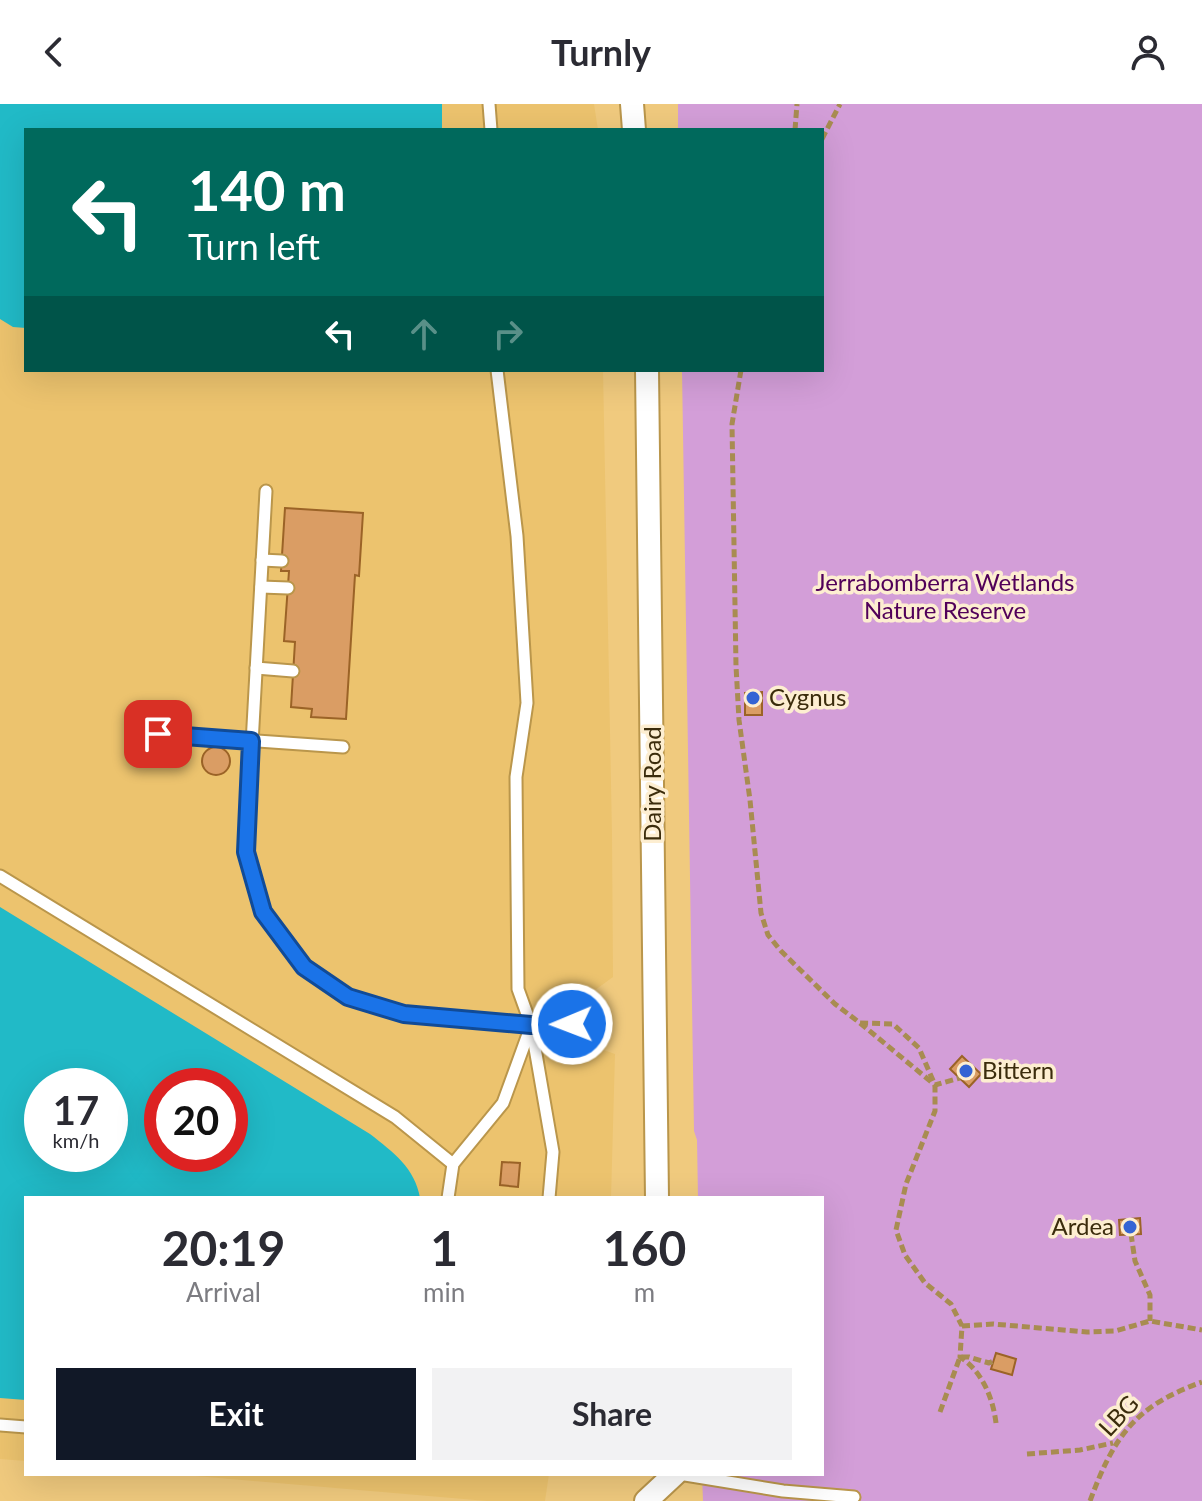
<!DOCTYPE html>
<style>
body{margin:0;font-family:Lato,sans-serif;background:#f2f2f3;color:#2b2b33;height:100vh;display:flex;flex-direction:column;font-size:30px;white-space:nowrap}
*{box-sizing:border-box;margin:0}
p{font-size:26px;color:#7c7c81}
.icon{flex:none;width:44px;height:44px;fill:none;stroke:currentColor;stroke-width:2;stroke-linecap:round;stroke-linejoin:round}
.map{position:relative;flex:1;overflow:hidden}
.details{position:absolute;left:24px;top:1092px;width:800px;height:280px;display:flex;flex-direction:column;background:#fff;border-radius:0px;box-shadow:0 8px 32px #0002}
.details>*{flex:none}
.hud{position:absolute;left:24px;top:24px;width:800px;height:244px;border-radius:0px;box-shadow:0 8px 32px #0002;background:#00695c;color:#fff;overflow:hidden}
.speed{position:absolute;left:24px;top:964px;display:flex;gap:16px;font-size:40px;font-weight:700;text-align:center}
.speed>*{display:grid;place-content:center;width:104px;height:104px;border-radius:50%;background:#fff;box-shadow:0 8px 32px #0002;line-height:1}
.speed small{font-size:20px;font-weight:400}
.speed .limit{border:12px solid #d22;background:#fff;color:#111}
.pin{position:absolute;display:grid;place-items:center;width:68px;height:68px;color:#fff;margin:-34px;border-radius:16px;box-shadow:0 4px 12px #0006}
.me{position:absolute;width:88px;margin:-44px;rotate:269deg;stroke-linejoin:round;filter:drop-shadow(0 0 6px #0008)}
.turn{display:flex;align-items:center;gap:28px;height:168px;padding:0 32px;font-size:36px}
.turn .icon{width:104px;height:104px;stroke-width:2.5}
.turn b{display:block;font-size:56px;line-height:68px}
.lanes{display:flex;align-items:center;height:76px;padding:0 32px;background:#0003;justify-content:center;gap:40px;direction:ltr}
.lanes .off{opacity:.35}
.eta{display:flex;justify-content:space-evenly;align-items:center;height:136px;text-align:center}
.eta b{font-size:48px;font-weight:700;line-height:56px}
.primary-button{display:flex;gap:16px;margin-top:auto;padding:16px 32px}
.primary-button a{flex:1;height:92px;border-radius:0px;background:#111827;color:#fff;font-size:32px;font-weight:700;line-height:92px;text-align:center}
.primary-button a+a{background:#f2f2f3;color:#2b2b33}
header{display:flex;justify-content:space-between;align-items:center;height:104px;padding:0 32px;background:#fff;font-size:36px;font-weight:700}
.map>svg:first-child{display:block}
.built{fill:#ecc36e;fill-rule:evenodd}
.green{fill:#d39ed8}
.water{fill:#21bac7;fill-rule:evenodd}
.building{fill:#da9d64;stroke:#9b6327;stroke-width:2}
.lines{fill:none;stroke-linecap:round;stroke-linejoin:round}
.service-casing{stroke:#ba964b;stroke-width:15}
.minor-casing{stroke:#ba964b;stroke-width:26}
.path{stroke:#a88c51;stroke-width:5;stroke-dasharray:8 4;stroke-linecap:butt}
.service{stroke:#fff;stroke-width:11}
.minor{stroke:#fff;stroke-width:22}
.route-casing{stroke:#114b97;stroke-width:20}
.route{stroke:#1a73e8;stroke-width:14}
.poi-dot{fill:#3464d4;stroke:#fdeed1;stroke-width:3}
.labels{text-anchor:middle;stroke-width:7;stroke-linejoin:round;paint-order:stroke}
.park-label{font-size:24px;fill:#510059;stroke:#fdeed1}
.poi-label{font-size:24px;fill:#3b2c0c;stroke:#fdeed1;text-anchor:start}
.street-label{font-size:24px;fill:#3b2c0c;stroke:#fdeed1}
</style>
<header><svg class="icon" aria-label="back" viewBox="0 0 24 24"><path d="M15 5l-7 7 7 7"/></svg>Turnly<svg class="icon" aria-label="person" viewBox="0 0 24 24"><circle cx="12" cy="8" r="4"/><path d="M4 21q1-7 8-7t8 7"/></svg></header>
<div class="map">
<svg width="1202" height="1397" viewBox="0 0 1202 1397">
<rect width="100%" height="100%" fill="#f0ca7e"/>
<!-- built -->
<g class="built">
<path d="M0,0h594l4,26h-572v240h577l9,465 1,142 -40,29 -2,33 44,15 -4,144h-585v263l-26,-2zM42,982h68v68h-68zM162,982h68v68h-68z"/>
<path d="M173,1370h376l-4,27h-58z"/>
</g>
<!-- green -->
<path class="green" d="M678,0h524v1397h-499l-1,-27h120v-276h-124l-1,-58 -3,-9 -12,-761h140v-240h-144z"/>
<!-- water -->
<g class="water">
<path d="M0,0h442v26h-416v198l-13,-1 -13,-8z"/>
<path d="M0,803l370,227c23,18 45,34 50,64h-394v202l-26,-2zM42,982h68v68h-68zM162,982h68v68h-68z"/>
</g>
<!-- building -->
<g class="building">
<path d="M285,404l78,5 -4,63 -4,-1 -9,144 -35,-2 1,-8 -21,-2 4,-65 -11,-1 5,-70h-8z"/>
<path d="M762,588v23h-17v-22z"/>
<circle cx="216" cy="657" r="14"/>
<path d="M962,952l19,18 -12,13 -19,-18z"/>
<path d="M502,1058l18,1 -2,24 -18,-2z"/>
<path d="M1140,1114l1,16 -21,1 -1,-15z"/>
<path d="M996,1249l20,6 -4,16 -21,-6z"/>
</g>
<g class="lines">
<!-- service casing -->
<g class="service-casing">
<g id="service">
<path d="M489,0l2,26"/>
<path d="M497,266l20,166 10,167 -11,74 2,212 13,36 22,127 -4,46"/>
<path d="M266,387l-20,361 17,60 41,55 44,30 56,17 127,11 41,-1"/>
<path d="M262,456l20,1"/>
<path d="M261,483l27,1"/>
<path d="M256,564l37,3"/>
<path d="M158,630l185,13"/>
<path d="M0,772l395,241 58,47"/>
<path d="M448,1094l5,-34 50,-61 28,-77"/>
<path d="M0,1321l26,2"/>
<path d="M679,1370l104,17 71,6"/>
</g>
</g>
<!-- minor casing -->
<g class="minor-casing">
<g id="minor">
<path d="M632,0l2,26"/>
<path d="M647,266l10,828"/>
<path d="M646,1397l29,-27"/>
</g>
</g>
<!-- path -->
<g class="path">
<path d="M795,26l2,-26"/>
<path d="M822,35l18,-35"/>
<path d="M741,266l-9,54 4,242 3,54 11,80 11,113 7,22 13,16 54,53 25,19 33,1 26,24 16,37v26l-29,73 -10,46 9,25 20,28 26,21 11,22 -2,31c22,14 33,41 36,66"/>
<path d="M860,919l75,62 25,-7"/>
<path d="M1131,1130l4,27 15,34v26"/>
<path d="M962,1222l31,-2 94,8 28,-1 35,-10 52,9"/>
<path d="M940,1308l20,-55h9l20,6 4,-2"/>
<path d="M1027,1350l53,-4 33,-7"/>
<path d="M1090,1397c24,-65 45,-95 112,-119"/>
</g>
<!-- service -->
<use href="#service" class="service"/>
<!-- minor -->
<use href="#minor" class="minor"/>
</g>
<g class="lines">
<!-- route casing -->
<g class="route-casing">
<path id="route" d="M158,630l93,7 -5,111 17,60 41,55 44,30 56,17 127,11 41,-1"/>
</g>
<!-- route -->
<use href="#route" class="route"/>
</g>
<!-- markers -->
<g class="poi-dot">
<circle cx="753" cy="594" r="8"/>
<circle cx="966" cy="967" r="8"/>
<circle cx="1130" cy="1123" r="8"/>
</g>
<g class="labels">
<!-- park labels -->
<g class="park-label">
<text x="945" y="487">Jerrabomberra Wetlands<tspan x="945" dy="28">Nature Reserve</tspan></text>
</g>
<!-- poi labels -->
<g class="poi-label">
<text x="769" y="602">Cygnus</text>
<text x="982" y="975">Bittern</text>
<text x="1114" y="1131" text-anchor="end">Ardea</text>
</g>
<!-- street labels -->
<g class="street-label">
<text transform="translate(653 680) rotate(-90)" y="8">Dairy Road</text>
<text transform="translate(1119 1312) rotate(-47)" y="8">LBG</text>
</g>
</g>
</svg>
<div class="speed"><div>17<small>km/h</small></div><div class="limit">20</div></div>
<div class="pin" style="left:158px;top:630px;background:#d93025"><svg class="icon" aria-label="arrive" viewBox="0 0 24 24"><path d="M6 21V4h12l-3 4 3 4H6"/></svg></div>
<svg class="me" style="left:572px;top:920px" viewBox="-20 -20 40 40"><circle r="17" fill="#1a73e8" stroke="#fff" stroke-width="3"/><path d="M0-11L8 9 0 5-8 9z" fill="#fff"/></svg>
<div class="hud">
<div class="turn"><svg class="icon" aria-label="left" viewBox="0 0 24 24"><path d="M17 20v-9H6M10 6l-5 5 5 5"/></svg><div><b>140 m</b>Turn left</div></div>
<div class="lanes"><svg class="icon" aria-label="left" viewBox="0 0 24 24"><path d="M17 20v-9H6M10 6l-5 5 5 5"/></svg><svg class="icon off" aria-label="ahead" viewBox="0 0 24 24"><path d="M12 20V5M6 11l6-6 6 6"/></svg><svg class="icon off" aria-label="right" viewBox="0 0 24 24"><path d="M7 20v-9h11M14 6l5 5-5 5"/></svg></div>
</div>
<section class="details">
<div class="eta">
<div><b>20:19</b><p>Arrival</p></div>
<div><b>1</b><p>min</p></div>
<div><b>160</b><p>m</p></div>
</div>
<div class="primary-button"><a>Exit</a><a>Share</a></div>
</section>
</div>
